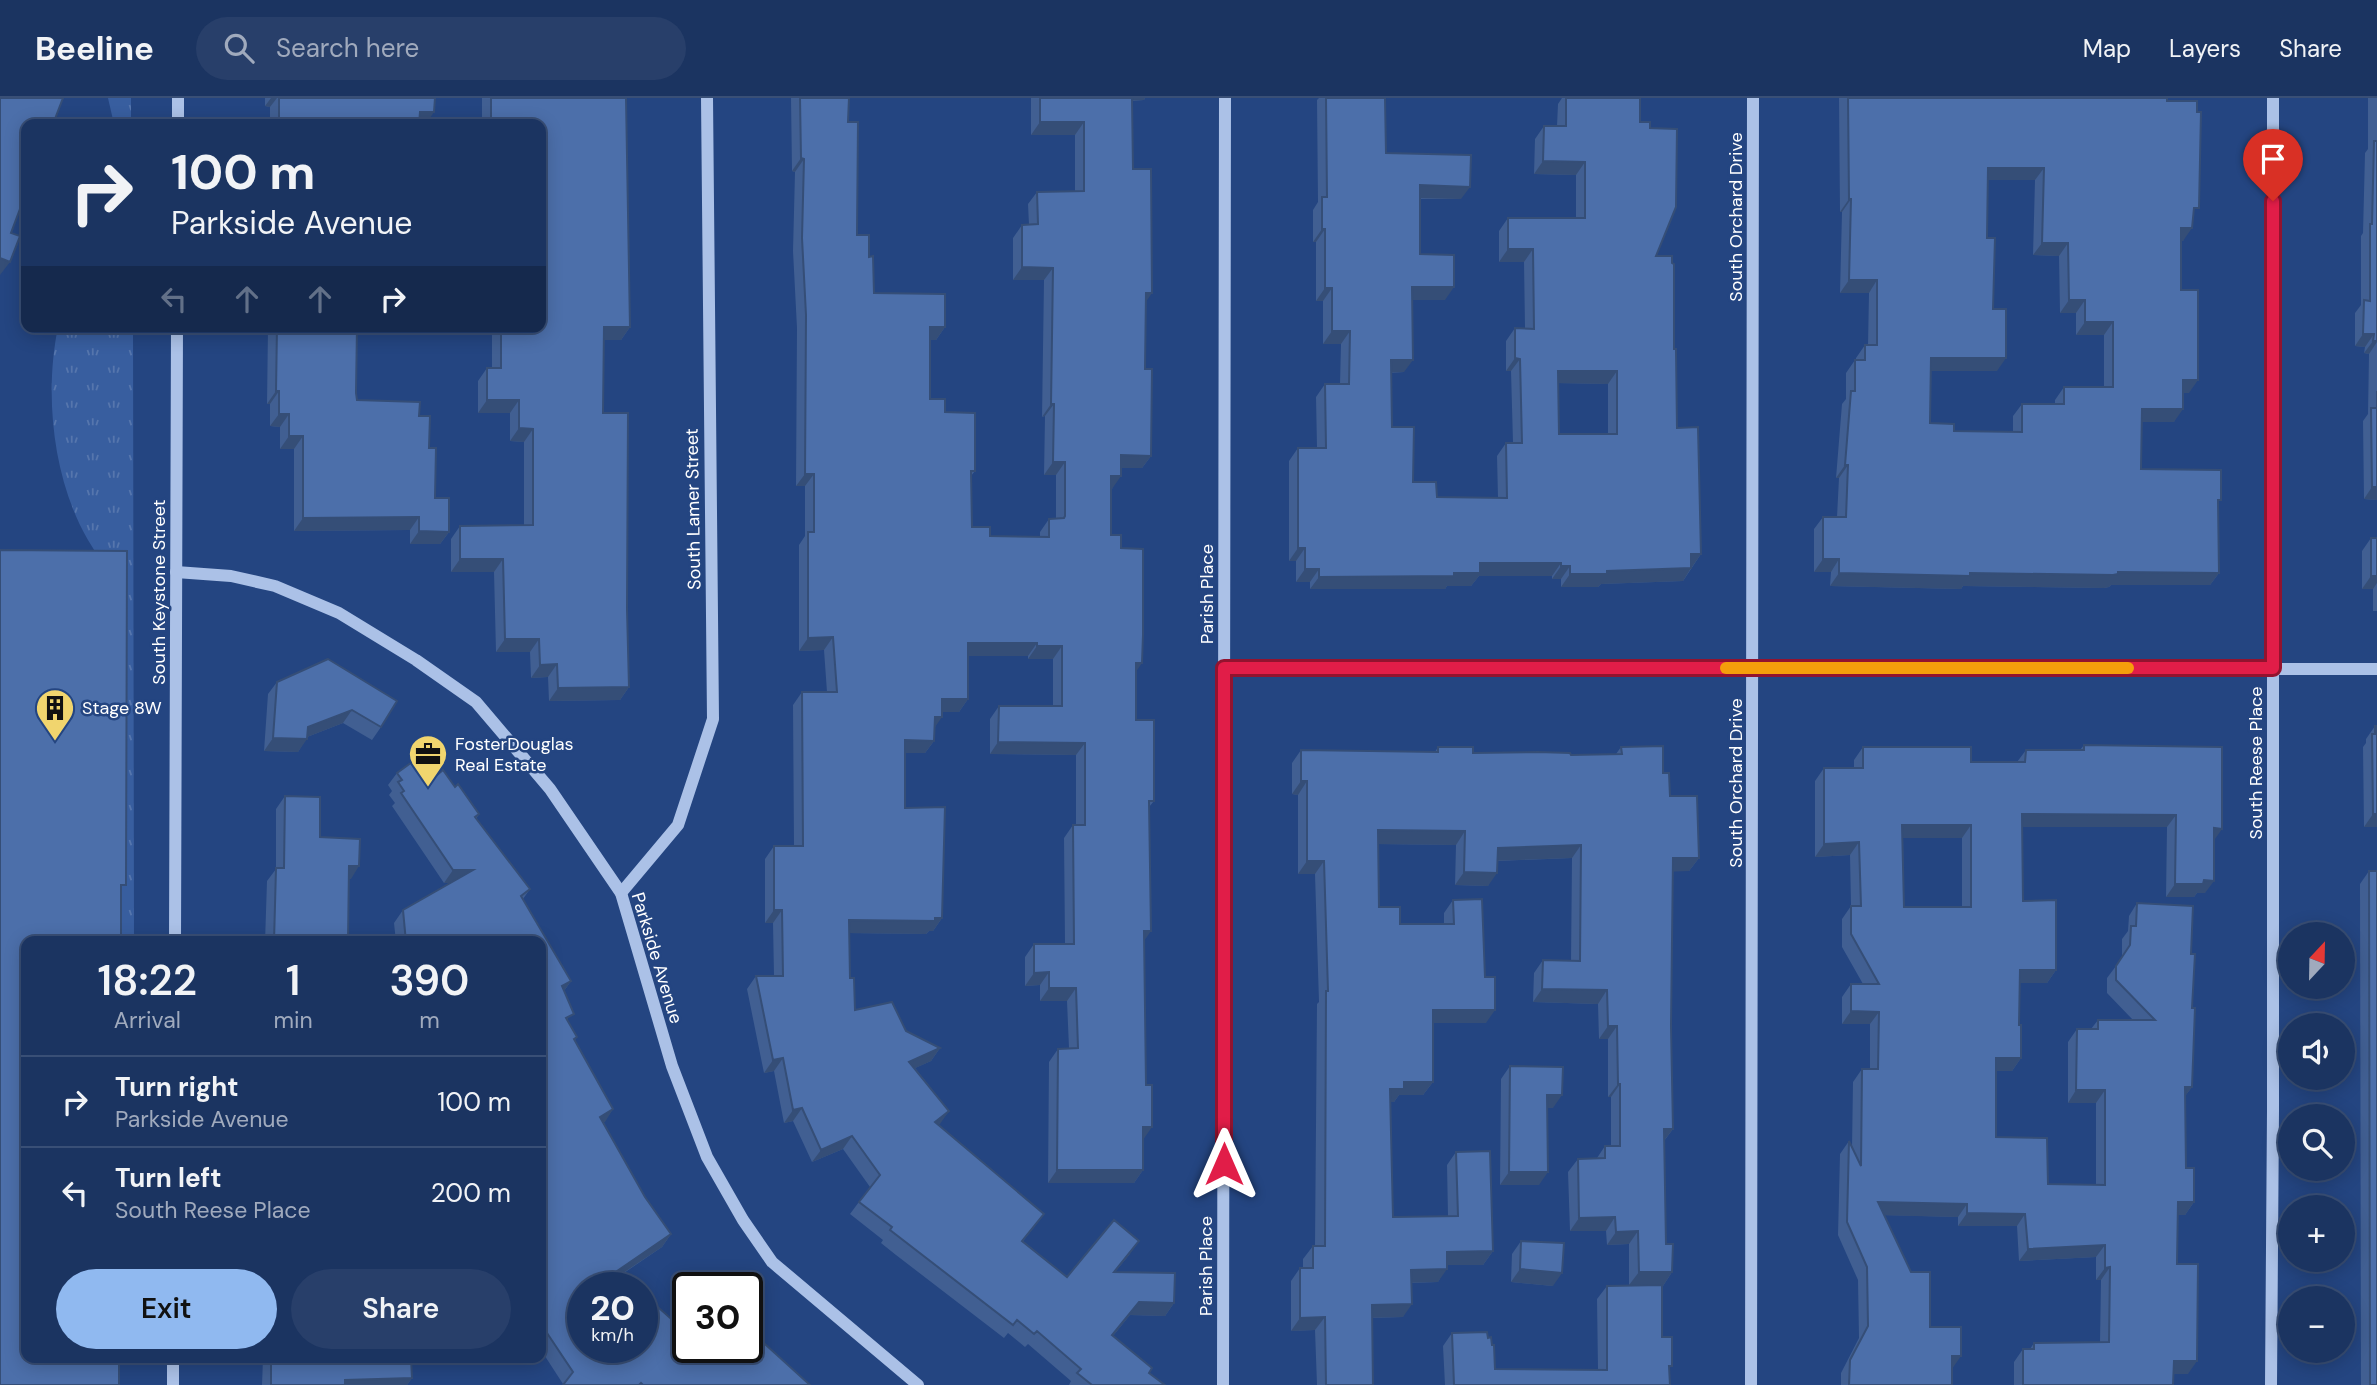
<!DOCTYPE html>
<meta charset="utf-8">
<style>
body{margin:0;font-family:"DM Sans",sans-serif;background:#283f6a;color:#f1f3f6;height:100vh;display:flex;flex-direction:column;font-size:26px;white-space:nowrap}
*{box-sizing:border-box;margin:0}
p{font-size:23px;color:#a0aabd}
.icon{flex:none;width:38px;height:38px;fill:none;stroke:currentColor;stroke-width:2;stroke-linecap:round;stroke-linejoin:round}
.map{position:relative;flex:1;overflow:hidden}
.side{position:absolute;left:21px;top:838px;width:525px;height:427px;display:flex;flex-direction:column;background:#1b3461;border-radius:14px;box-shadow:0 4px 18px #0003,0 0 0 2px #394f76}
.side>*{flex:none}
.banner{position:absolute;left:21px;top:21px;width:525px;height:214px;border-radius:14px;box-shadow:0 4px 18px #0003,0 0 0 2px #394f76;background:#1b3461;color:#f1f3f6;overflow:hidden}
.needle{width:46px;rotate:22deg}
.fabs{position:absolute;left:2278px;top:824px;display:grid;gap:14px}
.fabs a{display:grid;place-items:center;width:77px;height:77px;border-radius:50%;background:#1b3461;box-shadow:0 4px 18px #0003,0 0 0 2px #394f76;font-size:35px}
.speed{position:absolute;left:567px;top:1174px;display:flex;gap:14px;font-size:35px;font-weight:700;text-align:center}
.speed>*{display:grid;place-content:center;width:91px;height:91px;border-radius:50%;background:#1b3461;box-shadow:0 4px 18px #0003,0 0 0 2px #394f76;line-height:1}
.speed small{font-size:18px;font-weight:400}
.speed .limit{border:4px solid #111;border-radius:10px;background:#fff;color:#111}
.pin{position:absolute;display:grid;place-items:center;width:60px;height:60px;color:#fff;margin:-72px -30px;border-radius:50% 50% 50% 0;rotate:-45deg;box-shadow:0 0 7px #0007}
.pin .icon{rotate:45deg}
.me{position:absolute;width:77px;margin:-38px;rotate:0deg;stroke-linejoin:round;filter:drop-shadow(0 0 5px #0008)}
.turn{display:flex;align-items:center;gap:24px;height:147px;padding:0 35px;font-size:32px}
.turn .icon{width:91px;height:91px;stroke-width:2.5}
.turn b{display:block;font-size:49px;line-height:60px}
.lanes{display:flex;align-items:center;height:66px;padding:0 35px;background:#0003;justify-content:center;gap:35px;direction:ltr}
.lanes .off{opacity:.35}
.eta{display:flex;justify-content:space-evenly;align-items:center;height:119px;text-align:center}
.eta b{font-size:42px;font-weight:600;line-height:49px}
.cta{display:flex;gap:14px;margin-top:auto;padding:14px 35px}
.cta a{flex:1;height:80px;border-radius:42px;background:#90b9f0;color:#111;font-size:28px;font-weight:600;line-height:80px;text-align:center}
.cta a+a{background:#283f6a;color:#f1f3f6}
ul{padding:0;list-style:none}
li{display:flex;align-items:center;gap:21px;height:91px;padding:0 35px;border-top:2px solid #394f76}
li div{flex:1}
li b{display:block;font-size:26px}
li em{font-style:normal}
header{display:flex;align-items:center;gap:42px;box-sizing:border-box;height:98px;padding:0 35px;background:#1b3461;border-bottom:2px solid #394f76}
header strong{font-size:33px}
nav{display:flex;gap:38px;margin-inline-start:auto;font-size:24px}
.search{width:490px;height:63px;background:#283f6a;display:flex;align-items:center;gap:18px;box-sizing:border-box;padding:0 24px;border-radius:38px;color:#a0aabd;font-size:26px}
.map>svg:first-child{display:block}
.grass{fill:url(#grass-tufts)}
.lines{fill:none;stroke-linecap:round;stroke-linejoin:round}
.minor{stroke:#abc1e7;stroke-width:12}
.wall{fill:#415f92;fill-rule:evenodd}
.shaded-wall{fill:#354e77}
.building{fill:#4c6faa;stroke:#354e77;stroke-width:2;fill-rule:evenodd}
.route-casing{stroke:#92132f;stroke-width:18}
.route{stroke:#e11d48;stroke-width:12}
.slow{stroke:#f59e0b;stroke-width:12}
.labels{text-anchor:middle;stroke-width:5;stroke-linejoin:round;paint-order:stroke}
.street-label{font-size:18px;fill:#fff;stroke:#244581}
.poi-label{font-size:18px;fill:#fff;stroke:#244581;text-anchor:start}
</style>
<header>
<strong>Beeline</strong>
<div class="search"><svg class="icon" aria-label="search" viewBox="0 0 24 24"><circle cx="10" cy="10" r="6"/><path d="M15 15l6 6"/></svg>Search here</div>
<nav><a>Map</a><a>Layers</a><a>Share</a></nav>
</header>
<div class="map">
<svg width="2377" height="1287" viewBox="0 0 2377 1287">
<defs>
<pattern id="grass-tufts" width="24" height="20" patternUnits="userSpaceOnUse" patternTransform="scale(1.75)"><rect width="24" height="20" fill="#385e9f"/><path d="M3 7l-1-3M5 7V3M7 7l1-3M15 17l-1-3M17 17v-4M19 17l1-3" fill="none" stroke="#5676ad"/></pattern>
</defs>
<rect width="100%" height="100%" fill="#244581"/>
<!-- grass -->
<g class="grass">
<path d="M108,0h23v26h-17z"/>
<path d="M58,229h75l1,614h-26l7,-361c-9,-13 -19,-26 -27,-40 -35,-60 -44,-145 -30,-213z"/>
</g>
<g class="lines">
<!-- minor -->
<g class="minor">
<path d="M178,26v-26"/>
<path d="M176,474l55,4 44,10 64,27 77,47 60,42 74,87 71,104 51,173 35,91 36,63 29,42 146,123"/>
<path d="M1225,570l1152,1"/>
<path d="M621,795l57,-68 35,-106 -6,-621"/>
<path d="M175,844l2,-615"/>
<path d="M173,1287v-27"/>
<path d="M1223,1287l2,-1287"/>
<path d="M1751,1287l2,-1287"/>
<path d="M2271,1287l2,-274v-1013"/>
</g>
</g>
<!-- wall -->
<g class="wall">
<path d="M265,0h361l4,229 -9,13h-17l-1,73 24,196 2,78 -9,13 -71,1 -1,-24 -17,1 -1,-26h-34l-2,-80h-43v-33l9,-13h64v-84l-14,-1v-28h-32v-32l9,-13h5v-41h49v-203h-59v-26h-47l-9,26h-156v-17l-5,-1z"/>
<path d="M791,0h58l-1,24 9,113 12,22 5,36 71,34 -9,13h-6v59l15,13 30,59 -4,5 1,51 18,9 50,1v-5l9,-13h7v-44h-12l1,-59 -3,1 2,-137h-31v-42l9,-13h7l-1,-21 9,-12 38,-1v-56h-44v-37h114l-1,2 -12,1 1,68 12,134v66l6,87 -9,12h-21l-9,21h-1v46l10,13 15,124v48l18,81 -5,6 -5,133 -1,230 -9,13h-86l1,-121 9,-13 11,-1 -2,-47h-27v-16l-15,1v-29l9,-13h31l-1,-106 9,-13h3v-70l-86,-1v-35l9,-13h54v-47h-25v-3h-60v43l-9,13h-17l-7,15 -1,14 -9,12h-20v55l37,110 -9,13h-4l-3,3 -77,-1 1,45 5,32 51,21 34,17 -9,13 -16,7 34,43 -11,14 97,101 -12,15 44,36 63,-23 -15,18 59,31 -9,13 -35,-1 -17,21 36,37 16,12h-96l2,-4 -43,-37 -3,3 -17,-14 -4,5 -108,-83 -15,-12 2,-3 -33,-26 20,-27 -27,-38 -31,13 -19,-41 -9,2 -10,-52 -10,2 -17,-84 9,-13h18l-1,-53h-8v-64l9,-13h20l-1,-141 9,-13h25l-3,-42 -25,1v-106l6,-9v-50h-9l1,-158 -4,-77 2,-79 -3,-1z"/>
<path d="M1319,0h66l1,55 75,46h-41v55l25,46h-33l-8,72 -13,1 1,54 21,55 24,15 61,1 -1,-42 9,-13h7l-2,-72h-5v-30l9,-13h10l-1,-66h-25v-31l9,-13h68v-43l-42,-1 1,-35 9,-13h13l1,-22 4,-6h78v24l16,134 18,93 3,79 24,126 -18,27 -82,3 -3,3h-37v-8h-9v-3h-73l-8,10h-24l-2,3h-135v-7h-14v-21h-7v-100l9,-13h19l-1,-51 9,-13h15l1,-40h-18v-43h-7v-59h-3v-32l5,-8 -1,-102zM1558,285l50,1v50h-49z"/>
<path d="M1839,0h328l26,118 -10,25h-2v49l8,103h-6l-9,29h-33v47l77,35 1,69 -9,12h-99l-2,2 -5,1 -141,-2 -2,3 -131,-3 1,-14h-17v-43l9,-12h14l2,-39h-3l6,-74 4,-5v-26l9,-13h1v-2l9,-13h3l1,-52h-29l2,-81h-2zM1988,82h47l-2,75 26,1 1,57h16v22h28v52h-40l-9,13v4h-33l-9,12v16l-59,-1 -24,-8v-52h67l-10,-133z"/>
<path d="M2368,0h9v402l-13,-1 -1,-78 5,-7 1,-60 -5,-1 1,-6 -10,-1v-33l6,-8v-69l2,-3 2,-80 3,-4z"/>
<path d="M268,229h89l-1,66 1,7 62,16 10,32 6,50 14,34 -9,12h-30v-14l-116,1v-82h-14v-22l-10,-1v-22h-3z"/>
<path d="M2371,440h6v73h-4v-22h-11v-38z"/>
<path d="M328,561l53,68 -9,13 -29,-17 -36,14 -9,15 -34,-1 4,-57 9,-12z"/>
<path d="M2375,628h2v101h-13l-1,-80 3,-4v-4z"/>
<path d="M2084,647l130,95 -9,53h-8l-3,4h-28l1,-70h-144v74l33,69 -9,13h-27l-1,42 2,33 -9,13h-16v66l52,47 48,1v-82h-28v-61l9,-13h14l7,-9h35l-26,-27v-15l15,-20v-19l6,-8 1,-15 8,-13 54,51 1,133 -7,9 1,72 8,34 -9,13h-7l-1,49 11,110h-15v11h-159v-23l9,-13h7l4,-6 66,-1 1,-62h-5v-23l-77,4 -2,-35h-59v-9l-74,-2 46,112 22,42v16h-111v-12l18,-35 -1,-58 -20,-45 2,-81 9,-13 3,7 1,-66 9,-13h8v-45h-28v-27l9,-13h12l-21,-37v-28l9,-13 -1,-51 -35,2v-76l9,-13h30v-8l9,-13 108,15h46l9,-12h54zM1903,740h59v69h-58z"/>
<path d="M1438,649l35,6 98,2 45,-1 5,-7 42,26 7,23 29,62 -10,13h-16l-2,155 2,103 -9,12 2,103 6,28 -9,14h-1v51l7,33 1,15h-225l-2,-39 9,-13 36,5 7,31 103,1 -1,-71 10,-13 22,-1v-41l-22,1 -1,-14h-36l-2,-59 10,-13 19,-1 8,-12h6v-49h-3v-58h-9l-1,-35 -65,-2 1,-29 9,-13 28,1 1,-103 -74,3 -10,25 -33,-1 1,-40 -78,-1 1,63 21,17h44v-11l9,-13 33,123h-53v59l-10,13h-24l-5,7h-4l3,115 55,-1 -1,-51 9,-13 37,99 -10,14h-36l-9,17 -26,1 -9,34 -31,1 1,67h-56l-2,-55 -24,1v-50l9,-13h3v-9l10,-13h2l2,-242 2,-2 -4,-128h-17v-79l-6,-1v-31l9,-13 134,2z"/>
<path d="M421,663l16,14 18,12 24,27 -3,5 54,70 -7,10 48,82 -7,10 4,31 9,15 -2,3 38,69 -10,14 42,74 26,37 -9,13 -41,28 57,50 132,60h-247v-1l-22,-34v-408h-145l-2,-19 9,-13 48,-27h-7l-52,-77 3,-3 -6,-8 3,-4 -4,-6 9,-12z"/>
<path d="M285,698l35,41 31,42h-2l-1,63h-83l2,-61 9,-12v-60z"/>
<path d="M2369,773l8,514h-16l-1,-501z"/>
<path d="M1510,968l43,42h-6l-8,77h-39l1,-106z"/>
<path d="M1521,1143l32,45 -42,-4 1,-28z"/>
<path d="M263,1260h148l1,20 -5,7h-145z"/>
</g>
<!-- shaded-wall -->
<g class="shaded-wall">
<path d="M271,0h6l-7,9 -5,-1z"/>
<path d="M1125,0h20l-1,2 -21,1z"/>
<path d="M420,14h14l-8,12h-15z"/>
<path d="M1040,24h44l-9,13h-44z"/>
<path d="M801,60l3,1 -9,13 -3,-1z"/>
<path d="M1543,63l42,1 -9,13 -42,-1z"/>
<path d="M1988,70h56l-9,12h-56z"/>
<path d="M1420,87l50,2 -9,12 -50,-1z"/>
<path d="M1849,101h2l-9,13h-2z"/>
<path d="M2181,130h11l-9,13h-11z"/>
<path d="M1322,131h3l-9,13h-3z"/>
<path d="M2042,145h26l-9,13 -26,-1z"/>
<path d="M1508,151h25l-9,13h-25z"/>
<path d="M0,160l10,4 -10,13z"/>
<path d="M1022,169l31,1 -9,12h-31z"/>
<path d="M1849,182h28l-8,13h-29z"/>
<path d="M1412,189h42l-9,13h-42z"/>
<path d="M1325,190h7l-9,13h-7z"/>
<path d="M1146,195h6l-9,13z"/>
<path d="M2069,202h16l-9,13h-16z"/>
<path d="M2085,224h28l-9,13h-28z"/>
<path d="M604,229h26l-9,13h-26z"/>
<path d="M930,229h15l-9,13h-15z"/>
<path d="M1332,233h18l-9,13h-18z"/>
<path d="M2363,236h11l-9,13 -10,-1z"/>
<path d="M2373,243l4,1 -8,12 -5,-1z"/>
<path d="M1515,260l5,1 -9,12h-5z"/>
<path d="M1931,260h75l-9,13h-75z"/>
<path d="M1391,262h22l-9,12 -22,1z"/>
<path d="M1558,273h59l-9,13 -59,-1z"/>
<path d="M2183,282h15l-9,13h-15z"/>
<path d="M276,293h3l-9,13h-3z"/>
<path d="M487,302h32l-9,13h-32z"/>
<path d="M1051,306h3l-9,12 -3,1z"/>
<path d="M2142,311h41l-9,13h-41z"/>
<path d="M279,316h10l-9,13 -10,-1z"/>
<path d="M519,330l14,1 -9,13 -14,-1z"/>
<path d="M289,338h14l-9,13h-14z"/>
<path d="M1121,357l30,1 -9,12h-30z"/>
<path d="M1053,364h12l-9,13h-12z"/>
<path d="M1845,367h3l-9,13h-3z"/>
<path d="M805,376h9l-9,12h-9z"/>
<path d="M1111,378h10l-9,13h-10z"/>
<path d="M2372,389h5v13l-13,-1z"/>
<path d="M419,419l-9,13 -116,1 9,-13z"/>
<path d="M419,433l30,1 -9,12h-30z"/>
<path d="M1298,450h7l-9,13h-7z"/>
<path d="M1691,456h10l-9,13h-10z"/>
<path d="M460,461h43l-9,13h-43z"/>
<path d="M1823,461h16l-8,13h-17z"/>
<path d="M1480,465h81l-9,13h-73l-8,10h-24l-2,3h-135l9,-12 135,-4z"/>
<path d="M1561,468h9l-9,13h-9z"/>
<path d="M1691,470l-8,13 -82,3 -3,3h-37l9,-13 37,-3z"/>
<path d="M1305,471h14l-9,13h-14z"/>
<path d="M2118,474l101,1 -9,12h-99l-2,2 -5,1 -141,-2 -2,3 -131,-3 9,-13z"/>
<path d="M2371,478h6v7l-4,6h-11z"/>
<path d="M833,539l-9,13 -25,1 9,-13z"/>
<path d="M505,541h34l-9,13h-34z"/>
<path d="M968,545h69l-9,13h-69z"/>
<path d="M1037,548h25l-9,13h-25z"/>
<path d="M1136,565h6l-9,13z"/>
<path d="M557,566l-9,13 -17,1 9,-13z"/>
<path d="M629,589l-9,13 -71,1 9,-13z"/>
<path d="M942,601h26l-9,13h-26z"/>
<path d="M352,612l-9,13 -41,16h5l-9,13 -34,-1 9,-13 35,-11z"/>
<path d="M935,619h7l-9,13z"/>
<path d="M905,642l29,1 -9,12h-29z"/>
<path d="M998,644l87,1 -9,12 -86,-1z"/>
<path d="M1301,683h6l-9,14 -6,-1z"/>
<path d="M2022,716l154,1 -9,12h-153z"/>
<path d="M2373,716h4v13h-13z"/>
<path d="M1902,727h69l-9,13h-68z"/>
<path d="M2214,730l8,1 -9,13z"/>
<path d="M1378,732l87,1 -9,14 -87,-1z"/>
<path d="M1859,744l-9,13 -35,2 9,-13z"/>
<path d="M1581,747l-9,13 -83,3 9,-13z"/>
<path d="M1673,760h26l-10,13 -26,1z"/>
<path d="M1307,763h17l-9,13h-17z"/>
<path d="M349,768h10l-8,13h-11z"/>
<path d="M453,772h20l-9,13h-20z"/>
<path d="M1464,774l33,1 -9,13 -33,-1z"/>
<path d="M2204,782l10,1 -9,12h-8l-3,4h-28l9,-13z"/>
<path d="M774,812h8l-9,13h-8z"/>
<path d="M935,820h7l-9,13h-4l-3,3 -86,-1 9,-13z"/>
<path d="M1144,833h7l-9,13z"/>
<path d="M2020,872h36l-9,13h-36z"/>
<path d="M1049,874l-9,13 -15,1 9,-13z"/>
<path d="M571,883l-9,13v-8z"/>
<path d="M1049,890h27l-9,13h-27z"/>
<path d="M1542,891l65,1 -9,14 -65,-2z"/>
<path d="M1433,912h62l-9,13h-63z"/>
<path d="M1851,913l28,1 -9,12h-28z"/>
<path d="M1608,928h9l-9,13h-9z"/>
<path d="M940,950l-9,13 -31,14 9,-13z"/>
<path d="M783,960l-9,13 -10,2 9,-13z"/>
<path d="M1996,960h25l-9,13h-25z"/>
<path d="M1404,984h29l-10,13h-24l-5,7h-13l9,-13z"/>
<path d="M1618,986h2l-9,13h-3z"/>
<path d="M2185,989h7l-9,12z"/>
<path d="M2076,992h29l-9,13h-28z"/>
<path d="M1547,997h15l-9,13h-15z"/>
<path d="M802,1010l-9,13 -9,2 9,-13z"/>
<path d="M613,1011l-8,13 -14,8 9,-13z"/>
<path d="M949,1013l-9,13 -14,11 9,-13z"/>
<path d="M1143,1029h9l-9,13z"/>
<path d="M1664,1031h9l-10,13z"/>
<path d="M852,1038l-9,13 -31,13 9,-12z"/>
<path d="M1057,1072h86l-9,13h-86z"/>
<path d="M1509,1074h39l-9,13h-39z"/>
<path d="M1878,1104l89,2 -9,13 -89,-2z"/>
<path d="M2178,1104h16l-9,13h-16z"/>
<path d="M1967,1115l58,1 -8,12h-59z"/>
<path d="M1615,1119l-9,14h-36l9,-13z"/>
<path d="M1638,1133l-9,13 -22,1 9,-13z"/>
<path d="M671,1136l-9,13 -54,36 9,-12z"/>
<path d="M1139,1143l-9,13 -25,30 9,-12z"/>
<path d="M2105,1147l-9,12 -77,4 9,-12z"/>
<path d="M1493,1153l-10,14h-45l9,-13z"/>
<path d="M2110,1169l-9,13h-5l9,-12z"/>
<path d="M1447,1171l-9,13 -36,1 9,-13z"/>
<path d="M1520,1171l42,4 -9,13 -42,-4z"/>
<path d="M1639,1174h33l-9,14 -34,-1z"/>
<path d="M1139,1204l35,1 -9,13 -35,-1 -27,33 9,-13z"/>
<path d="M1412,1206l-9,13 -40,1 9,-13z"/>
<path d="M1325,1219l-10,13 -24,1 9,-13z"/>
<path d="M1952,1258h9l-9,13h-9z"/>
<path d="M2174,1263h23l-9,13h-23z"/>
<path d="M412,1280l-5,7h-66l4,-5z"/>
</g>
<!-- building -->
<g class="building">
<path d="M0,0h63l-10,26h-27v69l-15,40 9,3 -10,26 -10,-4z"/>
<path d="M279,0h156l-1,14h-14l-1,12h-140z"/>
<path d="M491,0h135l4,229h-26l-1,86h25l-1,196 2,78 -71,1 -1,-24 -17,1 -1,-26h-34l-2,-80h-43v-33l73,-1v-96l-14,-1v-28h-32v-32h14v-41h40v-203h-50z"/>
<path d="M800,0h49l-1,24h10l-1,113h12v22l4,-1 1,37 71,1v33h-15v72h15v13l30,1v58h-4l1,56h18v9l59,1v-18l15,-1 1,-2v-54h-12l1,-58h-3l2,-136 -31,-1v-42l16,-1 -1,-32 47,-1v-69h-44v-24h92l1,71h18l1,124h-6l-1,76h7l-1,87 -30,-1v21h-10v59h10v13l22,1v86l-1,28h-6v57h18v81h-5l2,130h-7l2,154h6v42h-9v43h-86l1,-121 20,-1 -2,-60h-27v-16l-15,1v-29h40l-1,-119h12v-82l-87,-1 1,-36h63v-60h-25v-3h-69v56h-26v18h-7l-1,24 -29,-1v68l40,-1 -3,111h-7v3l-86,-1 1,58h4l1,32 37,-8 14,29 34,17 -31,14 40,49 -14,11 109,92 -22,27 45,36 47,-57 25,21 -25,31 61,1 -1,30 -35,-1 -27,33 40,33 -3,5 16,12h-73l-15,-12 4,-4 -44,-38 -3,3 -17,-14 -4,5 -123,-95 2,-3 -33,-25 21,-27 -28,-39 -31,14 -19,-42 -9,2 -10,-52 -10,2 -17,-84h27l-1,-66h-8v-64h29l-1,-154h35l-4,-55 -25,1v-106h6v-58h-9l1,-159 -4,-77 2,-79 -3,-1z"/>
<path d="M1326,0h59l1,55 85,2 -1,32 -50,-2v69l34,1v32h-42l1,73h-22l1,67h22l-1,55h23l1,15 70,1 -1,-55h16l-2,-84 -5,-1v-30l19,1 -1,-80h-25v-31h77v-56l-42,-1 1,-35h22v-28h74v24h10v6l27,1 -1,78 -20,49h16v7l2,1v85h2l1,79 21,-1 3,127h-10v14l-84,3v3h-37v-8h-9v-3h-81v10h-26v3l-135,1v-8h-14v-21h-7v-100h28l-1,-64h24l1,-53h-18v-43h-7v-59h-3v-32h5zM1558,273h59v63h-58z"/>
<path d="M1848,0h319v3h30v11h4l-2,96h-5l-2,20h-11v62h17v90h-15v29h-41l-1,60 80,1v30h-3l1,73 -101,-1v2l-5,1 -143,-2v3l-131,-3v-14h-16v-42h23l2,-52h-3l6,-74h4v-31h10v-15h12v-65h-28l2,-81h-2zM1988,70h56l-2,75h26l1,57h16v22h28v65h-49v17h-42v28l-68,-1v-7l-24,-1 1,-65h75v-49h-13l2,-71h-8z"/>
<path d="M2374,43h3v200h-4l1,-7h-11l1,-34 6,1v-77h2z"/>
<path d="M277,229h80l-1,66 1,7 63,2 -1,14h11l-1,32h7l-1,50h14v34l-30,-1v-14l-116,1v-82h-14v-22h-10v-23h-3z"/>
<path d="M2377,293v96h-5l-1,-79h6z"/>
<rect x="2371" y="440" width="6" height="38"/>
<path d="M0,452l127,1 -1,334h-5v57h-95v416h93v27h-119z"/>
<path d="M328,561l69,42 -16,26 -29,-17 -44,17 -1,12 -34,-1 4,-56z"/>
<path d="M2375,628h2v88h-4l-1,-80h3z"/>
<path d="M2084,647l138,2v82l-8,-1v53l-10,-1 -1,4h-28l1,-69 -154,-1 1,87 33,-1v70h-36l-1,55h2v33h-25v79l51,1 1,46 57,1v-95h-29l1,-61h21v-9h57l-39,-40v-14l14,-21 1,-19h5l1,-23 56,3 -2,48h4l-3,54h3l-3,79h-7l1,81h8v34h-16l-1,62h21l-1,97h-23l-1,24h-150v-36h11v-6l75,-1 1,-75 -5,1v-23l-77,4 -3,-35 -58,-1v-9l-89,-2 33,70h19v55h31v29h-9v29h-103l1,-25 18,-34 -1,-59 -20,-45 2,-81 12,25 1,-97h16l1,-57 -28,-1v-27h28l-28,-50v-28h10l-2,-64 -35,2v-76h39v-21h108v15h54l1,-12h58zM1902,727h69v82h-67z"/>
<path d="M1663,648v27h6l1,23h27l2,62h-26l-2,168 2,103h-9l2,115h7l-1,28h-33l-1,-41 -22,1 -1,-15 -36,1 -1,-59 27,-1v-12h15v-62h-2l-1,-58h-9l-1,-36 -65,-1 1,-29 37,1 1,-116 -83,3 -1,25 -33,-1 1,-41 -87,-1 1,77h21v17h54l-1,-24 29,-1 3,78h10v33h-62v72h-29v7h-14l3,128 65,-1 -2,-64 34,-1 3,100 -46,1v17l-36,1 1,34 -40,1 1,80h-47l-1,-68 -25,1v-50h13v-22h12l1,-255h2l-4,-130h-17v-80h-6v-31l137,2v-5h35v6l65,-1 32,1 1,2 51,-1 -1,-7z"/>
<path d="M419,659l2,4 4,-3 12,17 6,-5 12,17 3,-3 21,30 -4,3 55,72 -9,7 50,85 -9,5 12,28 -8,4 11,19 -3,2 39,70 -13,8 45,80 26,37 -54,37 19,17h-53v60h59v-55l36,32 10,-10v33h59v-8l2,1 6,-6 55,50h-167l-2,-2 -2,2h-76l10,-13 -32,-48v-382h-135l-3,-32 70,-40h-20l-52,-77 3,-2 -6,-9 4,-2 -5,-7z"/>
<path d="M285,698l35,1v40l40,2 -1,27h-10l-1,76h-74l2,-74h8z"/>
<path d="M2369,773h8v514h-7z"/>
<path d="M1510,968l53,1 -1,28h-15l1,77h-39z"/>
<path d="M1521,1143l43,2 -2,30 -42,-4z"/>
<path d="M1662,1187v52h10v29h-3l1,19h-216l-2,-52 35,-1 1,6 3,-1 1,8h2l1,24 112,1v-84z"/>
<path d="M271,1260h140l1,20 -67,2v5h-74z"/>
</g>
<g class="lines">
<!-- route casing -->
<g class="route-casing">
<path id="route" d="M1224,1066v-496h1049v-467"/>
</g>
<!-- route -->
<use href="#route" class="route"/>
<!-- slow -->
<path class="slow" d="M1726,570h402"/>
</g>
<!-- icons -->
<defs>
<g id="building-pin" transform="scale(2.0125)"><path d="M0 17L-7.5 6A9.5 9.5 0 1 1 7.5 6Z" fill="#f1d56e" stroke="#244581"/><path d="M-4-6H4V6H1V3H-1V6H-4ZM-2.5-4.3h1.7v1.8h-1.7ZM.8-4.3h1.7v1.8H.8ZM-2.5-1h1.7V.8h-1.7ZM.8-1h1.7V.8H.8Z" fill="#111"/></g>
<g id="office-pin" transform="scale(2.0125)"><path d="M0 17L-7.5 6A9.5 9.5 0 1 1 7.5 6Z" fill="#f1d56e" stroke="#244581"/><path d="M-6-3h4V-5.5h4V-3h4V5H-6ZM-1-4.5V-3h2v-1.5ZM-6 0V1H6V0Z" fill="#111"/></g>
</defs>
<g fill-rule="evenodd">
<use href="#building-pin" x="55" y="610"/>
<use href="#office-pin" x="428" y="656"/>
</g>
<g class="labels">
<!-- street labels -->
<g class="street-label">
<text transform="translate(1736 119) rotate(-90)" y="6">South Orchard Drive</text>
<text transform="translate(693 411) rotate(-91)" y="6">South Lamer Street</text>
<text transform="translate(159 494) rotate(-90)" y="6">South Keystone Street</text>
<text transform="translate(1207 496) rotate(-90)" y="6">Parish Place</text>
<text transform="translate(2256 665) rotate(-90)" y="6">South Reese Place</text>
<text transform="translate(1736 685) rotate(-90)" y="6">South Orchard Drive</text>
<text transform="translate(657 860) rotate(73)" y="6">Parkside Avenue</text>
<text transform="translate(1206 1168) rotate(-90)" y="6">Parish Place</text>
</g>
<!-- poi labels -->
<g class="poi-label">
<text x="82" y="616">Stage 8W</text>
<text x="455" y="652">FosterDouglas<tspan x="455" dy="21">Real Estate</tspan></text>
</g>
</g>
</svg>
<div class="fabs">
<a><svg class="needle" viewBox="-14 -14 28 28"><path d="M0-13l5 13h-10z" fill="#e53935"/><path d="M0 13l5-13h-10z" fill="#a0aabd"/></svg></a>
<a><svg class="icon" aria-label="sound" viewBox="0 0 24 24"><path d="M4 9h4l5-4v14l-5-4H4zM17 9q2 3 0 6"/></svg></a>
<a><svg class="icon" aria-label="search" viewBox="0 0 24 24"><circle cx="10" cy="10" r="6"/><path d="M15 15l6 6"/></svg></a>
<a>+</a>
<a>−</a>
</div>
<div class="speed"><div>20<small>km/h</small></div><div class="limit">30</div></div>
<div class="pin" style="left:2273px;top:103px;background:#d93025"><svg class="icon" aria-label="arrive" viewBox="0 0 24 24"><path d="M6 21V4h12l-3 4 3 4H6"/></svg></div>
<svg class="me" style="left:1224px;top:1066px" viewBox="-20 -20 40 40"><path d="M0-17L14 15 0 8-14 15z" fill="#e11d48" stroke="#fff" stroke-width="4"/></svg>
<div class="banner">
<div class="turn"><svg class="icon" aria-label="right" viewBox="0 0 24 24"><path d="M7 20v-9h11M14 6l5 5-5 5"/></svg><div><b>100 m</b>Parkside Avenue</div></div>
<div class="lanes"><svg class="icon off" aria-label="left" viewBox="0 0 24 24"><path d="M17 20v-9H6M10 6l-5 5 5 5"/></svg><svg class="icon off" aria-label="ahead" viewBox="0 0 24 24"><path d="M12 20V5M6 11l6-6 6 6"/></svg><svg class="icon off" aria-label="ahead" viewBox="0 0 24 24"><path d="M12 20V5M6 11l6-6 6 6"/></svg><svg class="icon" aria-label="right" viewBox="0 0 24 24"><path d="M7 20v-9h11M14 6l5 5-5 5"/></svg></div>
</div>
<section class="side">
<div class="eta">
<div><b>18:22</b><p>Arrival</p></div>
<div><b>1</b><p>min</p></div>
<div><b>390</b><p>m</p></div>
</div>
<ul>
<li><svg class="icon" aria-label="right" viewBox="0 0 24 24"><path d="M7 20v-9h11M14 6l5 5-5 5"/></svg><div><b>Turn right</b><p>Parkside Avenue</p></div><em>100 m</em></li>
<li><svg class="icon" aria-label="left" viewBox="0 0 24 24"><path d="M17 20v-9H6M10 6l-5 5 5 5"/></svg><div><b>Turn left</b><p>South Reese Place</p></div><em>200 m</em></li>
</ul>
<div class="cta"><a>Exit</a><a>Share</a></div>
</section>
</div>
